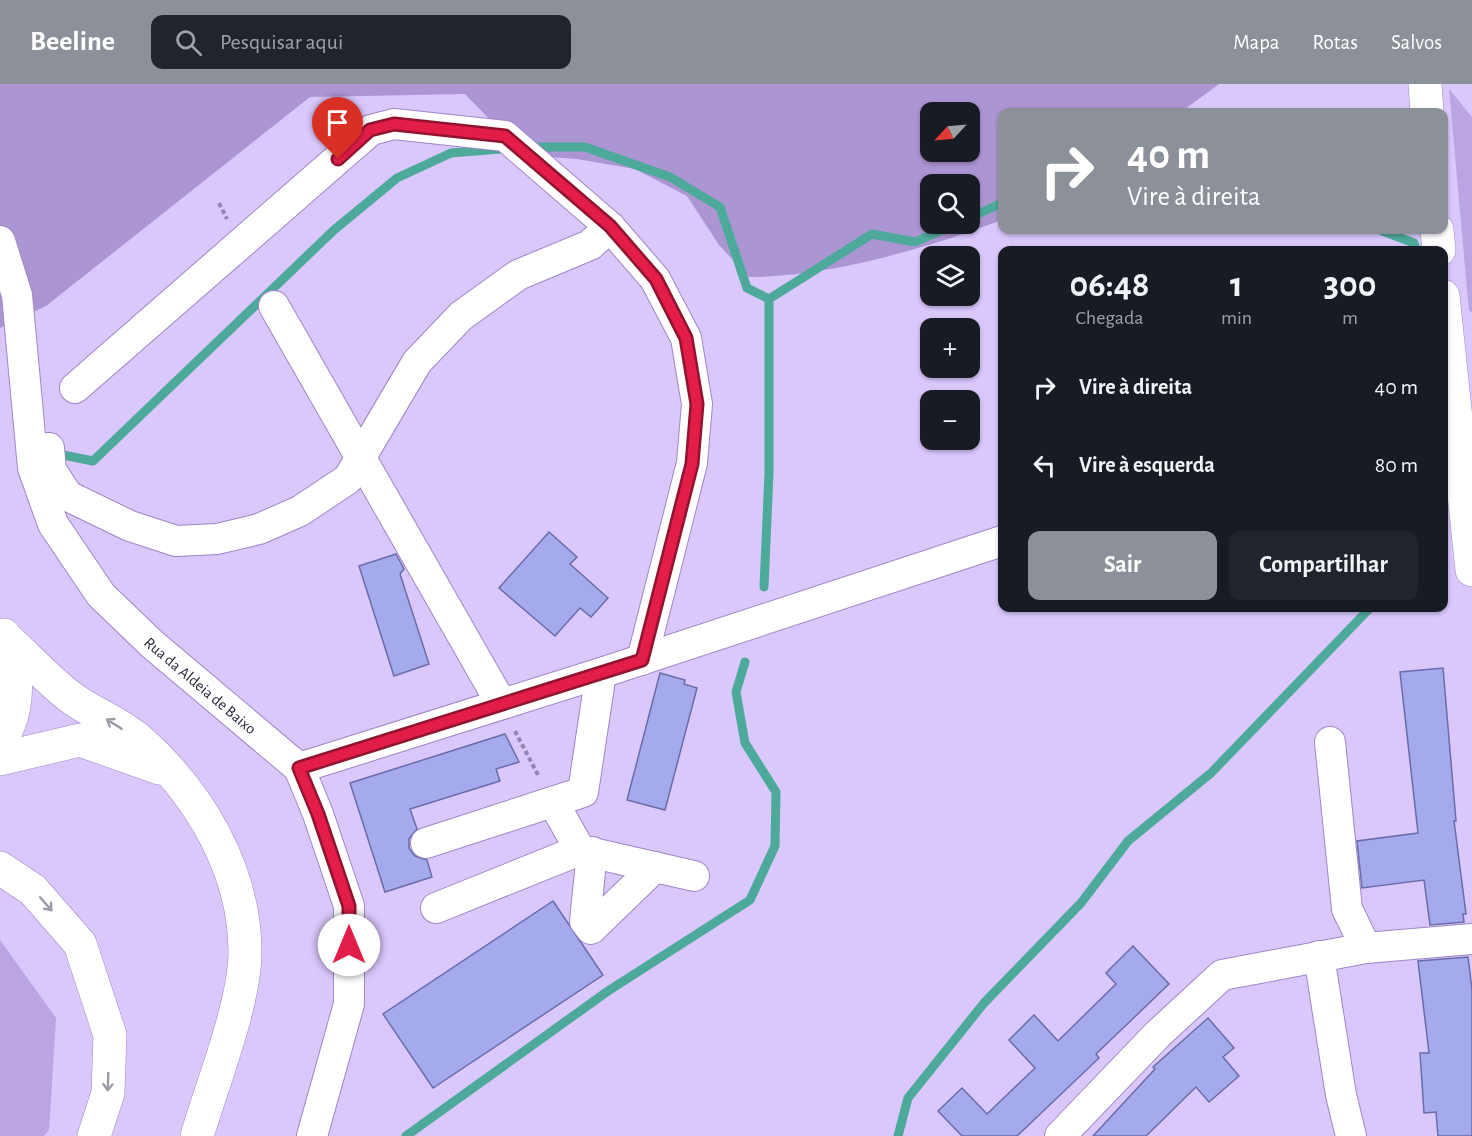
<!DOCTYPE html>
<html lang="pt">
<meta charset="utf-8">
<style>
body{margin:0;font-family:"Alegreya Sans",sans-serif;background:#20242c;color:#f1f3f6;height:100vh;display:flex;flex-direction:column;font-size:22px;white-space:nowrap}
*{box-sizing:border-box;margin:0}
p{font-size:20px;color:#9ea1a6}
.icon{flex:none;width:33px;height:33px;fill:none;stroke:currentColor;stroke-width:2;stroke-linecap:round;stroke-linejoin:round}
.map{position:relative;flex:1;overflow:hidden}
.sheet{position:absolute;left:998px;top:162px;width:450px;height:366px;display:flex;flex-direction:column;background:#171b24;border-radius:12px;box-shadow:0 2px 4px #0004}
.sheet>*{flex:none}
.guide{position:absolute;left:998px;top:24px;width:450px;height:126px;border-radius:12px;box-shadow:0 2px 4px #0004;background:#8c9099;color:#fff;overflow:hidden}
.needle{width:39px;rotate:244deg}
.buttons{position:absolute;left:920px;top:18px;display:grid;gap:12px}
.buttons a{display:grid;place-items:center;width:60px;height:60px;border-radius:12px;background:#171b24;box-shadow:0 2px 4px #0004;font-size:30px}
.pin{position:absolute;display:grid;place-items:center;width:51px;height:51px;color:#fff;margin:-62px -26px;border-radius:50% 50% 50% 0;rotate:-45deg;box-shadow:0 0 6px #0007}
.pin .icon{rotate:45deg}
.me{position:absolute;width:66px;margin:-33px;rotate:0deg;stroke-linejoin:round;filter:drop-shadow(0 0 4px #0008)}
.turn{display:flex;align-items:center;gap:21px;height:126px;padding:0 30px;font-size:27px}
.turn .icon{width:78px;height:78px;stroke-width:2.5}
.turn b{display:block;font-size:42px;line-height:51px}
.eta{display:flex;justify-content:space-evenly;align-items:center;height:102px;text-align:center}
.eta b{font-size:36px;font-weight:600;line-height:42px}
.action{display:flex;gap:12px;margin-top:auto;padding:12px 30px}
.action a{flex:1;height:69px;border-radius:12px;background:#8c9099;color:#fff;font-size:24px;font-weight:600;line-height:69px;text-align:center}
.action a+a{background:#20242c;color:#f1f3f6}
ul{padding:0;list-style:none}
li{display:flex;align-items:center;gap:18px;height:78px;padding:0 30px}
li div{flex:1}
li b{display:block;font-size:22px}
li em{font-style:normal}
header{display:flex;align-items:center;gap:36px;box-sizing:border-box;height:84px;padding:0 30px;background:#8c9099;color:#fff}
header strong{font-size:28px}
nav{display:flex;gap:33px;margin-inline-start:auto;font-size:21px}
.search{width:420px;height:54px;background:#20242c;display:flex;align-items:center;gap:15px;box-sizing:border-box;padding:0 21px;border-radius:12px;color:#9ea1a6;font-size:22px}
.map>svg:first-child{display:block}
.green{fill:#baa4e1}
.forest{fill:#ac95d3;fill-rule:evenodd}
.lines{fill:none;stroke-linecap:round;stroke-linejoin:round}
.stream{stroke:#4daa9b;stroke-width:9}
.building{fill:#a5aaec;stroke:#6a6caa;stroke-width:1.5}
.minor-casing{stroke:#9e87c6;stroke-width:32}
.major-casing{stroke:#9e87c6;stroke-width:34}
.highway-casing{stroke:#9e87c6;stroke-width:34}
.path{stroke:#9686b1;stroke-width:4;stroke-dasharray:4.5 3;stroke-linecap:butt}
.minor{stroke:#fff;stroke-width:30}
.major{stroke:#fff;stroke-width:33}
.highway{stroke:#fff;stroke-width:33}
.oneway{stroke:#9e9aa5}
.route-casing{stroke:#92132f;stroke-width:15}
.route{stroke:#e11d48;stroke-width:10}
.labels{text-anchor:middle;stroke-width:4.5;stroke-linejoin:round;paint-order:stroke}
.street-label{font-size:16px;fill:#281e37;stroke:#e2d9f4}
</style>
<header>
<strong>Beeline</strong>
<div class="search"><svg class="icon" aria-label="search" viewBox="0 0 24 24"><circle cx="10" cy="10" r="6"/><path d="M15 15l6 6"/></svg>Pesquisar aqui</div>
<nav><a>Mapa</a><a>Rotas</a><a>Salvos</a></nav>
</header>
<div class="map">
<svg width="1472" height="1052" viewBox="0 0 1472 1052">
<rect width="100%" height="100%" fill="#dac7fc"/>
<!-- green -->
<g class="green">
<path d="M1449,5l23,28v195l-3,-1z"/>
<path d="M0,856l56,78 -7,112 -5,6h-44z"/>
</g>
<!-- forest -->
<path class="forest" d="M0,0h1219l-38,28h-179v108c-75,28 -173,57 -253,57l-30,-32 -32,-49 -52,-27 -58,-10 -53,-4 -59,-61 -155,3 -264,209 -46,22zM930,28h39v40h-39zM930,100h39v40h-39z"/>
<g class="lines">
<!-- stream -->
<g class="stream">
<path d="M530,63h55l85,30 50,30 27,81 22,11"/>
<path d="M969,134l33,-15"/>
<path d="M1380,146l34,13 2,7"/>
<path d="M63,371l30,6 241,-231 63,-52 54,-25 50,-4"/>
<path d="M764,503l5,-114v-174l103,-65 43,8 41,-18"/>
<path d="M406,1052l202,-145 142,-91 25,-54 1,-54 -31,-49 -9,-51 9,-30"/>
<path d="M898,1052l10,-38 76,-95 97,-100 47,-62 83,-68 159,-165"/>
</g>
</g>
<!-- building -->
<g class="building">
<path d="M549,448l28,25 -7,7 38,34 -17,19 -11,-9 -25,28 -56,-48z"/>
<path d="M396,470l8,15 -4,5 29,90 -35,12 -35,-110z"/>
<path d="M1443,584l13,153h-2l12,93h-3l1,8 -34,3 -6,-45 -62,8 -5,-47 61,-8 -18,-161z"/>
<path d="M660,589l25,7 -1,4 13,4 -32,122 -38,-10z"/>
<path d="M505,650l14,28 -23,7 4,12 -90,28 7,20 -8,10v9l6,8 12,4 5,17 -47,15 -35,-109z"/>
<path d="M553,817l50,74 -170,113 -50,-74z"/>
<path d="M1133,862l36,38 -73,70 3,4 -82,78h-55l-24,-25 24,-23 25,26 48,-46 -26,-28 25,-25 24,26 58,-57 -10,-11z"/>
<path d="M1468,873l4,33v146h-34l-2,-24 -12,1 -4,-60h9l-11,-92z"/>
<path d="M1208,934l26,30 -11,9 16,19 -30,26 -13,-15 -50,49h-53l62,-67 -2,-2z"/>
</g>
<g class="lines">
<!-- minor casing -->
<g class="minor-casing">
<g id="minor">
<path id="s1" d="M0,157l17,54 16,173 20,56 48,71 51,49 147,124 19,46 31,92v98l-37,132"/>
<path d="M274,222l227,397"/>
<path d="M75,304l296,-258 23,-6 111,12 105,91 45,52 31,59 11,66 -5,59 -50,197"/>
<path d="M49,364l2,22 17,26 62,30 46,15 41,-2 42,-10 41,-18 48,-32 69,-117 44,-46 57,-41 72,-30 20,-18"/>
<path d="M1330,658l17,167 19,39"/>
<path d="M299,684l302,-95 401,-132"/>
<path d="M553,718l27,48 114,26"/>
<path d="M426,759l157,-51 18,-119"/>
<path d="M592,768l-7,69 6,8 64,-62"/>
<path d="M436,824l144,-58"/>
<path d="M1319,872l22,139 10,41"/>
<path d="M1060,1052l98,-102 64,-59 144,-27 106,-9"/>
</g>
</g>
<!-- major casing -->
<g class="major-casing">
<g id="major">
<path d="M1425,0l2,28"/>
<path d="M1437,146l2,20"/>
<path d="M1443,212l29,274"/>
<path d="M6,554c21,19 41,41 63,58 22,17 49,26 70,44 60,53 106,130 106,212 0,51 -33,133 -48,184"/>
<path d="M0,656c21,-28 19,-75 4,-105"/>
<path d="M0,675l80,-19 79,28"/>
</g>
</g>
<!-- highway casing -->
<g class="highway-casing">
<path id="highway" d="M0,784l33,22 47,54 30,91 -2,58 -14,43"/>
</g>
<!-- path -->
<g class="path">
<path d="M219,119l8,16"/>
<path d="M515,647l23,44"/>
</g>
<!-- minor -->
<use href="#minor" class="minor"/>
<!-- major -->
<use href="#major" class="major"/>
<!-- highway -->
<use href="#highway" class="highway"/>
</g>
<!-- one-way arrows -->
<defs><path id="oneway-shaft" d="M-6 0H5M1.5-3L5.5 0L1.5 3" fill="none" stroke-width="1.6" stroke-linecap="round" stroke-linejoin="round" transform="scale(1.5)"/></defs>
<g class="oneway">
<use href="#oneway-shaft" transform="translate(114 640) rotate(-148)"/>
<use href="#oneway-shaft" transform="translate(46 820) rotate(49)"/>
<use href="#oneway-shaft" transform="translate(108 998) rotate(92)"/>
</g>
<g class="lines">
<!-- route casing -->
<g class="route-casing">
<path id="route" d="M338,75l32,-29 24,-6 111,12 105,90 46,53 30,59 11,66 -5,60 -50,196 -343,108 19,46 31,92v39"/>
</g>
<!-- route -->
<use href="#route" class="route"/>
</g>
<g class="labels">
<!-- street labels -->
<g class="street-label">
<text dy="6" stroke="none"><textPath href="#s1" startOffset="510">Rua da Aldeia de Baixo</textPath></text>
</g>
</g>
</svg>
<div class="buttons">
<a><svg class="needle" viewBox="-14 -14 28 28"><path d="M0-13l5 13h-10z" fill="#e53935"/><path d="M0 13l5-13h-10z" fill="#9ea1a6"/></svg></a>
<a><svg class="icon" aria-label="search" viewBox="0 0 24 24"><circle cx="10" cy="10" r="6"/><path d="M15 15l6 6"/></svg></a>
<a><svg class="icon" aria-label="layers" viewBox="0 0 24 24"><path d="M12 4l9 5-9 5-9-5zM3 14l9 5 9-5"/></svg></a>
<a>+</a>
<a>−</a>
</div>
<div class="pin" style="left:338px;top:75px;background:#d93025"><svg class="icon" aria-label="arrive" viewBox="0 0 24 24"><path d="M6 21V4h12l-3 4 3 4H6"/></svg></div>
<svg class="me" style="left:349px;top:861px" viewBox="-20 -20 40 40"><circle r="19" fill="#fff"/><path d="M0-13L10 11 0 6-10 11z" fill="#e11d48"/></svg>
<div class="guide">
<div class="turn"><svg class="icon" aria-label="right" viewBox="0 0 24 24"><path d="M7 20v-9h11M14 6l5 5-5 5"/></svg><div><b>40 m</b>Vire à direita</div></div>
</div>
<section class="sheet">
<div class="eta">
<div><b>06:48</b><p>Chegada</p></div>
<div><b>1</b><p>min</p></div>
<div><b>300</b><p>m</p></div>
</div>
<ul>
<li><svg class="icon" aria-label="right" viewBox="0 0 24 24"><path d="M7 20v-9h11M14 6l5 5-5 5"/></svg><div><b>Vire à direita</b></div><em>40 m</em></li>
<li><svg class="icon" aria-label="left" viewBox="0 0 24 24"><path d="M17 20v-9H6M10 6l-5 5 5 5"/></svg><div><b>Vire à esquerda</b></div><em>80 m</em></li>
</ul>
<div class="action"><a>Sair</a><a>Compartilhar</a></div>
</section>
</div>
